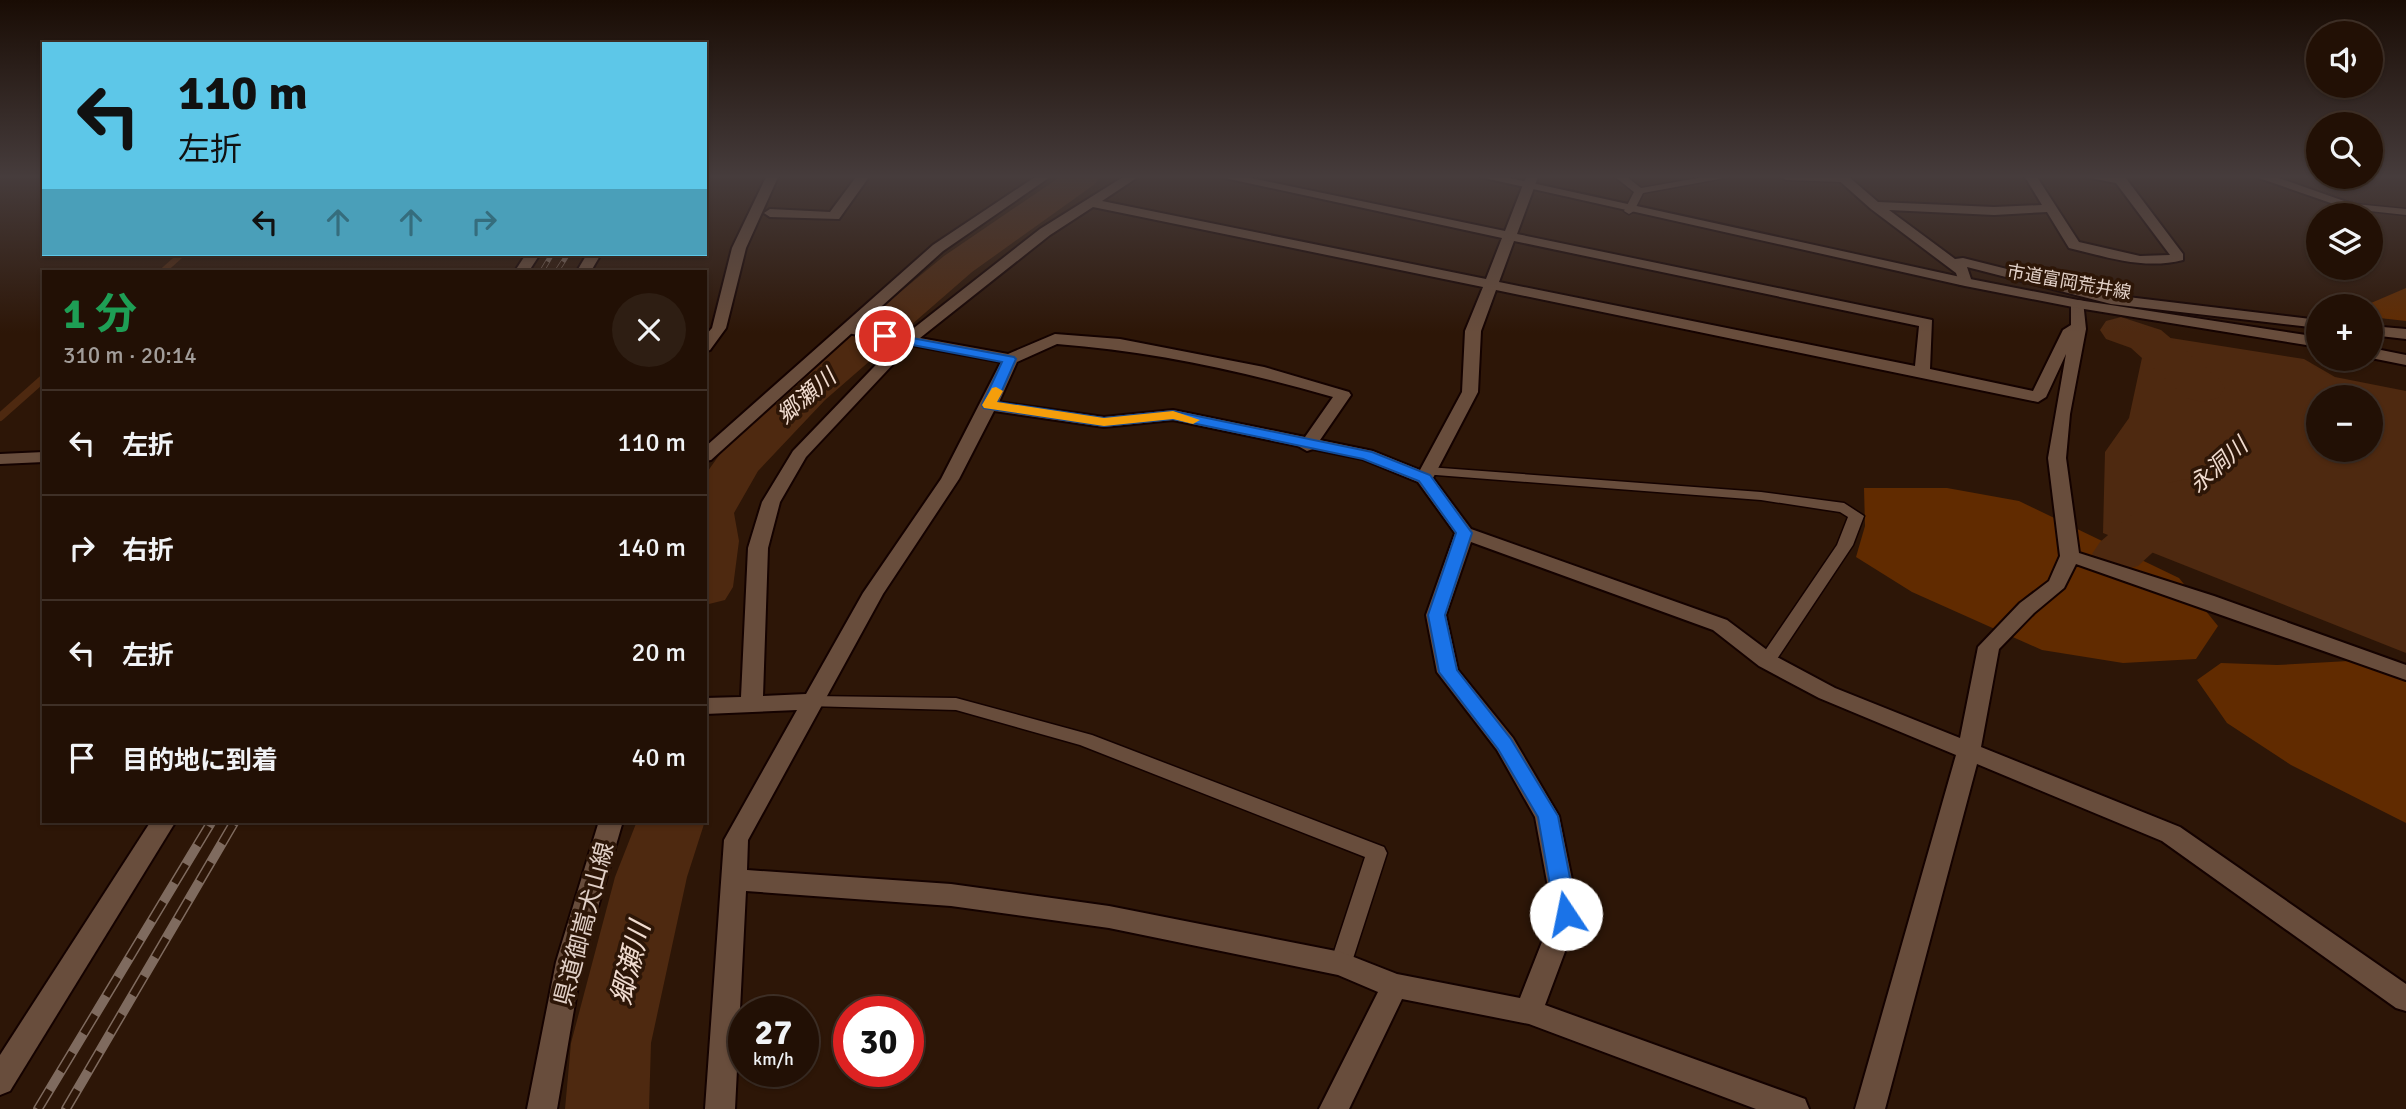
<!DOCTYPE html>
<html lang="ja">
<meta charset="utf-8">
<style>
body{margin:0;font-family:Signika,"Noto Sans JP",sans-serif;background:#2e1e13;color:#f1f3f6;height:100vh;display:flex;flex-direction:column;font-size:26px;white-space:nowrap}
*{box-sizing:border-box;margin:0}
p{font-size:23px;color:#a29d9a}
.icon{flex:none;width:38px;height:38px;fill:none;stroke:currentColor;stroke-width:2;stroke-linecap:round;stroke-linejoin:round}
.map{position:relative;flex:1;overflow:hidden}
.drawer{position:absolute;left:42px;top:270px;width:665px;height:553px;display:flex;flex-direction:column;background:#221005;border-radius:0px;box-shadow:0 2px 5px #0004,0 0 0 2px #3f3027}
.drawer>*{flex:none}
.guide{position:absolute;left:42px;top:42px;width:665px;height:214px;border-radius:0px;box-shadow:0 2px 5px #0004,0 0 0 2px #3f3027;background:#5dc7e8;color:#111;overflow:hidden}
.controls{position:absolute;left:2306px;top:21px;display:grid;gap:14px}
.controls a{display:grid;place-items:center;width:77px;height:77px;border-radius:50%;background:#221005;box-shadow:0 2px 5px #0004,0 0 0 2px #3f3027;font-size:35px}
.speed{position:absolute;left:728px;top:996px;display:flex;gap:14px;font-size:35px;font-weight:700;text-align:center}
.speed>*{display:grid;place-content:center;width:91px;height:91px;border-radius:50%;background:#221005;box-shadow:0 2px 5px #0004,0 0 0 2px #3f3027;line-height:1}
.speed small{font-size:18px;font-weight:400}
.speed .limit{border:10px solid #d22;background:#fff;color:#111}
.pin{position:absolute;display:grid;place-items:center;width:60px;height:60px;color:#fff;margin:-30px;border:4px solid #fff;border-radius:50%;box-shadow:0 2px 7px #0007}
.me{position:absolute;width:77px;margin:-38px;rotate:349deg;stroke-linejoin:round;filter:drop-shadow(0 0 5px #0008)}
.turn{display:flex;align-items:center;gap:24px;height:147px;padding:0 21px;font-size:32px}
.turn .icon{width:91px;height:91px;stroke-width:2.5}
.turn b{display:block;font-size:49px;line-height:60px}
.lanes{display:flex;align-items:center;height:66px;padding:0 21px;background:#0003;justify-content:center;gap:35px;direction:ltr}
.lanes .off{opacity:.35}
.round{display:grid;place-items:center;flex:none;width:74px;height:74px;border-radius:37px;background:#2e1e13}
.summary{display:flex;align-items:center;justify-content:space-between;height:119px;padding:0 21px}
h1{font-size:42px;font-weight:700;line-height:52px;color:#1e9e55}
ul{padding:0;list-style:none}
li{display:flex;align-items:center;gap:21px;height:105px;padding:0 21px;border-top:2px solid #3f3027}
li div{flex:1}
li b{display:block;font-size:26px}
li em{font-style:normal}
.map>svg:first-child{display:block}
.green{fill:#612b00}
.water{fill:#4e2910;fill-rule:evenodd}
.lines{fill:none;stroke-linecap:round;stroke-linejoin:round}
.stream-far1{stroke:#4e2910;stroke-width:6}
.stream{stroke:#4e2910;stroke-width:8}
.river{fill:#4e2910;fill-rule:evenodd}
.service-casing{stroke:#140200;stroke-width:3}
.minor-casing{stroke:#140200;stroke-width:4}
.tertiary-casing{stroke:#140200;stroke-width:4}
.secondary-casing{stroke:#140200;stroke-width:4}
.service{fill:#684d3c;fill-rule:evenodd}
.minor{fill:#684d3c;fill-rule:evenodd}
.tertiary{fill:#684d3c;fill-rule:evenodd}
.secondary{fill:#684d3c;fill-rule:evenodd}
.rail-far1-casing{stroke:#7f6b5f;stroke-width:5}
.rail-casing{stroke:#7f6b5f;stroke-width:10}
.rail-far1{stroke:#2d1607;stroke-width:3.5;stroke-dasharray:11;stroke-linecap:butt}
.rail{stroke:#2d1607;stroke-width:7;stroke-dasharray:22;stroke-linecap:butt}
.route{fill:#1a73e8;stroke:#114b97;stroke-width:2}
.slow{fill:#f59e0b}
.labels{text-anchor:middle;stroke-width:7;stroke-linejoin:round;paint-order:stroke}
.far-street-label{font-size:18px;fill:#e1d0c7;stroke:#2d1607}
.water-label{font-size:23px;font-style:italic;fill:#f0dbcf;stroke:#2d1607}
.near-street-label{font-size:24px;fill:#e1d0c7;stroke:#2d1607}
.near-water-label{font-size:28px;font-style:italic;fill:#f0dbcf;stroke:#2d1607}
</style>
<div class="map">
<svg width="2406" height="1109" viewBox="0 0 2406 1109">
<rect width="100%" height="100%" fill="#2d1607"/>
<!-- green -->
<g class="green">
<path d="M2406,288v33l-35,-4v-11h-7z"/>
<path d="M1864,488h83l72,13 160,77 39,48 -22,33 -73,4 -81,-13 -130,-58 -56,-35 9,-31z"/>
<path d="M2384,659l22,4v160l-115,-58 -64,-42 -30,-43 24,-17 56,2z"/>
</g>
<!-- water -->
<path class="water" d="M2158,336l146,23 31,18 71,14v262l-303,-120 2,-81 24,-34 17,-79zM2319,397h52v53h-52z"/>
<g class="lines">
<!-- stream-far1 -->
<path class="stream-far1" d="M163,271l19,-17"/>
<!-- stream -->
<path class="stream" d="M0,417l44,-39"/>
<!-- river -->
<g class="river">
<path d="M1060,177h40l-5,7 -123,88 -147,128 -67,71 -24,42 5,28 -6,46 -8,13 -20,5v-130l15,-21 73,-74 151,-124z"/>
<path d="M2121,317l40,13 57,48 7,10 -7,10 -16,4 -16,-4 -55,-50 -25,-9 -6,-9 6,-9z"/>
<path d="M2186,479l18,4 8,11 -8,11 -66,61 -19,5 -19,-5 -8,-12 8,-12 68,-59z"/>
<path d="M637,821h68l-18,56 -36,166 -2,66h-84l6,-66 44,-166z"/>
</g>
<!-- service casing -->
<g class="service-casing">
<g id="service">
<path d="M1615,177h12l14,11 63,-11h26l-87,16 -9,18 -5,3 -5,-3 10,-19z"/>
<path d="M1781,177h66l1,2 -5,3 -57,-2z"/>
<path d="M2355,204l51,5v6l-55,-6 -1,-2z"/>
<path d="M1428,467l333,25 83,11 20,13 -11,29 -80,120h-12l-3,-4 79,-116 11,-28 -8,-5 -79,-12 -338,-26 -2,-3z"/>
<path d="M813,696l143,2 136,37 292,112 3,6 -38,118 -8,3 -8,-3 -3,-7 35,-107 -285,-112 -124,-35 -149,-4 -3,-4 3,-4z"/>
</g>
</g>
<!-- minor casing -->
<g class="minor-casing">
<g id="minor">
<path d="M766,177h12l-32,71 -20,80 -16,22 -5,2v-16l7,-8 20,-80z"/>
<path d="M856,177h13l-30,42 -69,-2 -6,-4 6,-4 60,3z"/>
<path d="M1123,177h15l-36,24 384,78 16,-41 -282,-61h26l259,54 21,-54h12l-21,57 415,86 -2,49 103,22 30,-61 8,-5v-21l7,-4 5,1 3,28 -16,85 -4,44 13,95 135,43 192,69v15l-330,-116 -12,24 -30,25 -35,36 -18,98 199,80 226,157v27l-10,-3 -234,-167 -185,-77 -92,345h-30l101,-354 -137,-57 -60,-32 -46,-36 -242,-88 -25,73 12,55 55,68 46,78 20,98 -34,91 249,90 11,4 4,10h-53l-227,-85 -127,-25 -53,110h-30l59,-117 -40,-17 -229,-47 -158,-22 -205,-15 -11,218h-30l19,-269 73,-130 -92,4v-16l36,-1 7,-149 14,-46 31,-51 104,-108 -54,-11v-6l62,9 135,-106zM1093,207l390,80 -18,44 -3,61 -42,78 -47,-19 -53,-11 31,-45 -2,-3 -85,-25 -144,-28 -65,-5 -47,20 -88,-16 130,-103zM1514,241l405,85 -4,40 -416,-84zM1496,290l542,112 8,-5 20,-43 -18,104 12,98 -11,25 -29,22 -42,44 -18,91 -125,-50 -60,-32 -48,-36 -256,-91 -38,-51 45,-86 3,-61zM1057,344c94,7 186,27 276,53l-28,40 -132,-27 -69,7 -105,-15 18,-40zM911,345l90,17 -60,117 -78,114 -57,101 -43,2 5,-148 12,-46 26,-45zM994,411l110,16 69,-7 125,26 9,5 6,-2 49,10 56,23 37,51 -29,82 11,57 60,78 38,67 18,97 -33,84 -123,-24 -56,-22 -232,-46 -158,-22 -204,-14 1,-30 135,-246 76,-115z"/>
<path d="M1835,177h14l29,25 116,5 48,-2 -17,-28h12l42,65 61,14 30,-1 -54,-72 -31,-6h40l58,77v6c-39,10 -76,-3 -114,-12l-22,-36 -53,3 -105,-5 66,49 8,-1 148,37 208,25v8l-208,-24 -144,-37 5,15 -12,3 -4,-12 -85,-64z"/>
<path d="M2256,177h20l85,30 -10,3z"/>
<path d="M526,254h14l-11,17h-14z"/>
<path d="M587,254h14l-10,17h-14z"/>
<path d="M2371,326l35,3v10l-35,-4z"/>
<path d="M44,452v10l-44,2v-10z"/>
<path d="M151,821h25l-166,270 -10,4v-40z"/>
</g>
</g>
<!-- tertiary casing -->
<g class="tertiary-casing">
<g id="tertiary">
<path d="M1480,177h25l460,101 113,22 241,37v10l-241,-39 -113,-22z"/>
<path d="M2371,348l35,7v10l-35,-7z"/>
</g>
</g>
<!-- secondary casing -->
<g class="secondary-casing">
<g id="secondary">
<path d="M1035,177h15l-107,74 -232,209 -6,1v-14l228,-202z"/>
<path d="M599,821h24l-41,141 -25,147h-30l29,-147z"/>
</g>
</g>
<!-- service -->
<use href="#service" class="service"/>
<!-- minor -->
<use href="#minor" class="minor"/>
<!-- tertiary -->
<use href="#tertiary" class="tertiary"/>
<!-- secondary -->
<use href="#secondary" class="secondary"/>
<!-- rail-far1 casing -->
<g class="rail-far1-casing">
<g id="rail-far1">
<path d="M542,271l10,-17"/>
<path d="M557,271l11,-17"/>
</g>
</g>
<!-- rail casing -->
<g class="rail-casing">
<g id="rail">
<path d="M38,1109l174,-288"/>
<path d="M66,1109l169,-288"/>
</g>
</g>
<!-- rail-far1 -->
<use href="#rail-far1" class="rail-far1"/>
<!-- rail -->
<use href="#rail" class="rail"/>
</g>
<!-- sky -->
<linearGradient id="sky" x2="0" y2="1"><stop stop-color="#190c04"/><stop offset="0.53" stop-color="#463c3c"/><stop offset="1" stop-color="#463c3c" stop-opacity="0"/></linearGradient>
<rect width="2406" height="333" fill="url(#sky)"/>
<!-- route -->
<path class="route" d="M885,333l129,24 2,2 -19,43 107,16 69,-7 199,41 58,23 42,58 -27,82 12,55 54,69 47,77 19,98 -3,7 -8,2 -7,-2 -4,-7 -17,-97 -40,-68 -59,-77 -11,-57 28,-82 -37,-52 -56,-22 -190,-40 -69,7 -120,-18 -2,-3 20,-43 -121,-23 -2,-3z"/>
<!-- slow -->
<path class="slow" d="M996,387l7,4 -6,11 107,16 69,-7 27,9 -7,4 -20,-5 -69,7 -120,-18 -2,-3 10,-17z"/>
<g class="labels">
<!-- far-street labels -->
<g class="far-street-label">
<text transform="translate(2069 282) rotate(10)" y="6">市道富岡荒井線</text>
</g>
<!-- water labels -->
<g class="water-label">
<text transform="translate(806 396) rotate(-41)" y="8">郷瀬川</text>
<text transform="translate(2218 465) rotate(-42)" y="8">永洞川</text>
</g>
<!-- near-street labels -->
<g class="near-street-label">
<text transform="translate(584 924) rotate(-75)" y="8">県道御嵩犬山線</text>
</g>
<!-- near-water labels -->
<g class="near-water-label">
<text transform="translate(630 963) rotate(-76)" y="10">郷瀬川</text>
</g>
</g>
</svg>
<div class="controls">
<a><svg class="icon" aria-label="sound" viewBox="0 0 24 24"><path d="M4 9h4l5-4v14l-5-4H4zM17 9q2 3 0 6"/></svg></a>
<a><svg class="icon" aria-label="search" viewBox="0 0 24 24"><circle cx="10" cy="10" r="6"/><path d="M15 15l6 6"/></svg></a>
<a><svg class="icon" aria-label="layers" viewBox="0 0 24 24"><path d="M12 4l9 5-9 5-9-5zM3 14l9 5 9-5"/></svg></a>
<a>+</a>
<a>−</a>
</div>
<div class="speed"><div>27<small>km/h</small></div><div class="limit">30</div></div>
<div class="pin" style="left:885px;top:336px;background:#d93025"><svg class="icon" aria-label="arrive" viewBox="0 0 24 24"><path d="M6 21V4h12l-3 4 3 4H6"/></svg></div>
<svg class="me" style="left:1566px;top:914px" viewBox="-20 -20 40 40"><circle r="19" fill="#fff"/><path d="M0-13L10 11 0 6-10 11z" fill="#1a73e8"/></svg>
<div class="guide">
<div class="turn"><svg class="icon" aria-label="left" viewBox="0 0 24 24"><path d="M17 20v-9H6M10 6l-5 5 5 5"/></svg><div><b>110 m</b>左折</div></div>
<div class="lanes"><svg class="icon" aria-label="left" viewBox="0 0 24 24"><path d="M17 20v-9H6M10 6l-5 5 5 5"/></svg><svg class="icon off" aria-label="ahead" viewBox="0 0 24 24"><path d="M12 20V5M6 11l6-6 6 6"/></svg><svg class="icon off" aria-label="ahead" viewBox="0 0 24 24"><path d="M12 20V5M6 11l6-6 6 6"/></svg><svg class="icon off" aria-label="right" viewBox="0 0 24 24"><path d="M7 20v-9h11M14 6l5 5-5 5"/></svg></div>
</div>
<section class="drawer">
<div class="summary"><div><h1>1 分</h1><p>310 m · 20:14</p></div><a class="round"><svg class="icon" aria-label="close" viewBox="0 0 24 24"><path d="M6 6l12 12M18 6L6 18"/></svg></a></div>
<ul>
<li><svg class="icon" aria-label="left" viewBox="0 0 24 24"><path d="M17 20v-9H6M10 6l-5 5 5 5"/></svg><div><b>左折</b></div><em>110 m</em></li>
<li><svg class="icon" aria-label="right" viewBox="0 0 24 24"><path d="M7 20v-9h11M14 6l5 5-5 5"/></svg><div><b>右折</b></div><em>140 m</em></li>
<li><svg class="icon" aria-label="left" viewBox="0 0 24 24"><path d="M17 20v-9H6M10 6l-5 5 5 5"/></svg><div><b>左折</b></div><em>20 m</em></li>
<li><svg class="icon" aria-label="arrive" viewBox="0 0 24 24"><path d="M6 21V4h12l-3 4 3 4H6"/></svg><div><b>目的地に到着</b></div><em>40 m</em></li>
</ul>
</section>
</div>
